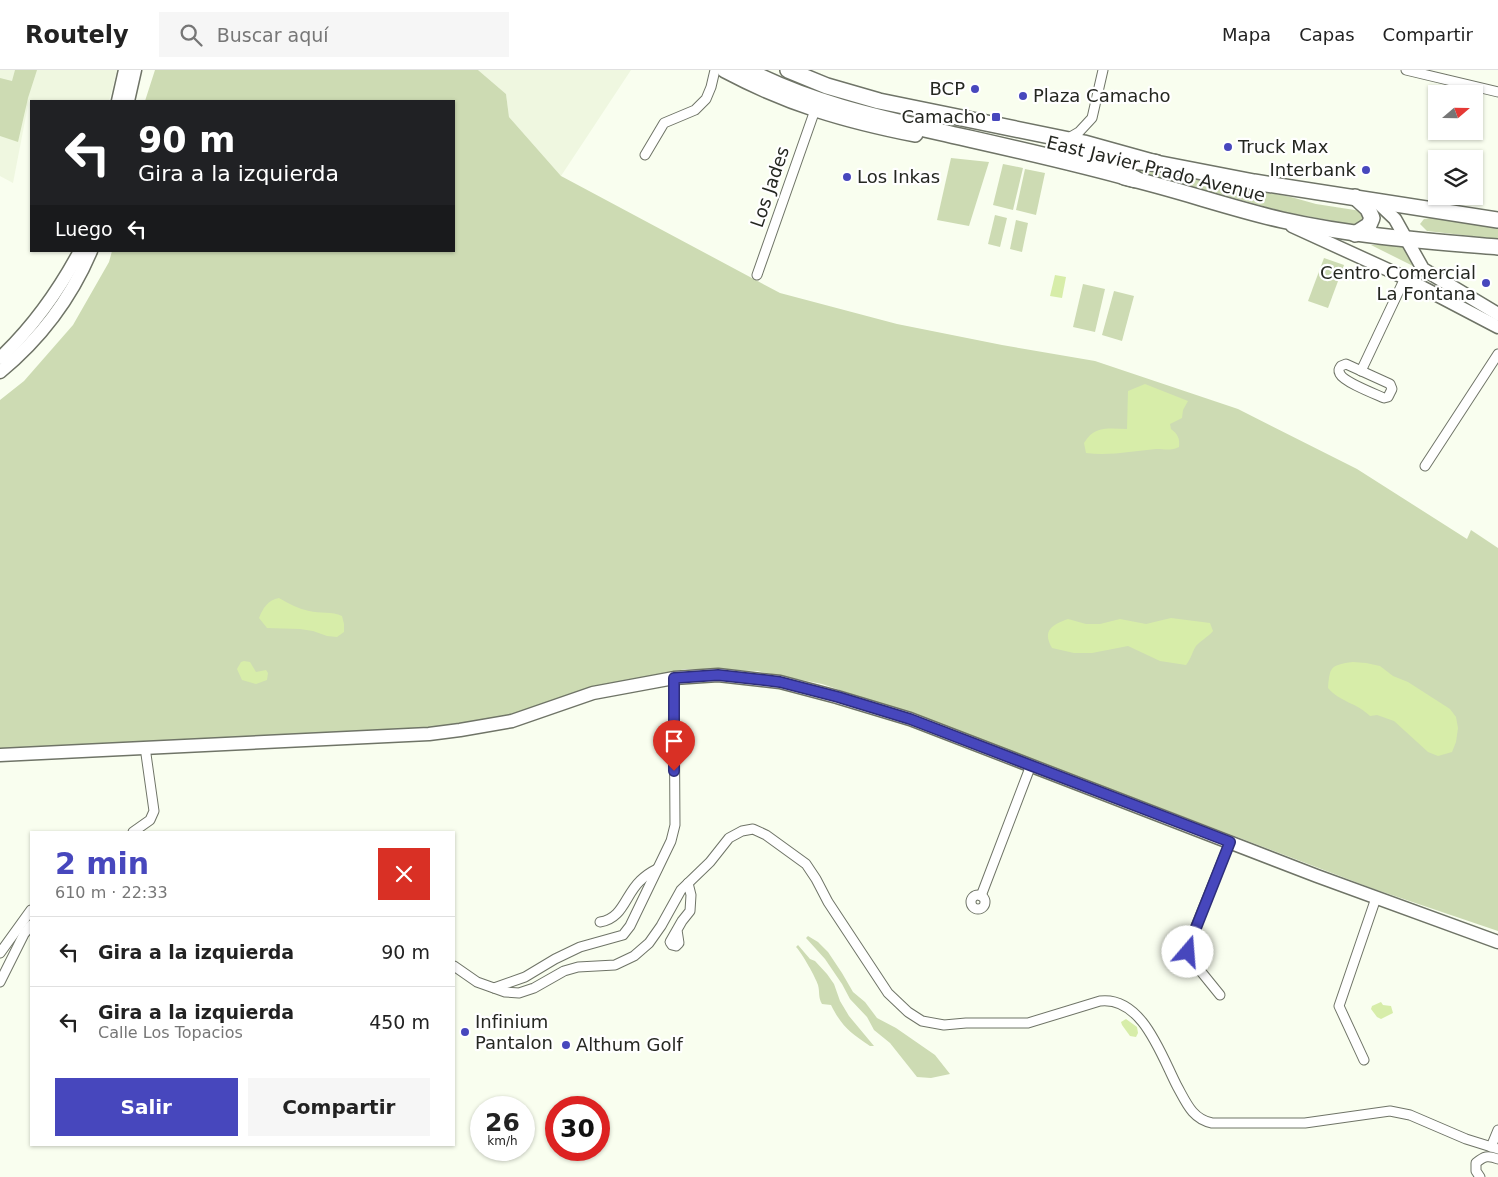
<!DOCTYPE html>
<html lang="es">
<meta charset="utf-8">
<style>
body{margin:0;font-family:"DejaVu Sans",sans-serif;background:#f6f6f6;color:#222;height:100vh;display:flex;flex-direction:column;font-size:19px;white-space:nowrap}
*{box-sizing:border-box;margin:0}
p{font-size:16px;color:#767676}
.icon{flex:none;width:28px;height:28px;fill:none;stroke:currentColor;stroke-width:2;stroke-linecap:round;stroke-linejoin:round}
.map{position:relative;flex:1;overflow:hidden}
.sheet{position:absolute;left:30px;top:761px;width:425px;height:315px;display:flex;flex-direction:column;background:#fff;border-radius:0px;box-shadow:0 1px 4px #0004}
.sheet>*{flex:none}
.banner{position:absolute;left:30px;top:30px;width:425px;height:152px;border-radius:0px;box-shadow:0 1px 4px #0004;background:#202124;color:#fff;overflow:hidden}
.needle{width:32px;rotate:70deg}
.buttons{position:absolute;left:1428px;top:15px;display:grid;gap:10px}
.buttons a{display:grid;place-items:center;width:55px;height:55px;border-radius:0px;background:#fff;box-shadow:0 1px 4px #0004;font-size:25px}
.speed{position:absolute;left:470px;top:1026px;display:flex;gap:10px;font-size:25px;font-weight:700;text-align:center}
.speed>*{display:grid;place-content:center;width:65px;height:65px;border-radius:50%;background:#fff;box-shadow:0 1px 4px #0004;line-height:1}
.speed small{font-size:12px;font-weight:400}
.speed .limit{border:8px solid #d22;background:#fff;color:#111}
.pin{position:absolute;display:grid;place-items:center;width:42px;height:42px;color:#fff;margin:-51px -21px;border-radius:50% 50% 50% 0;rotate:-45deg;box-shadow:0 0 5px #0007}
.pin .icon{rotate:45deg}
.me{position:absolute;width:55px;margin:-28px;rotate:18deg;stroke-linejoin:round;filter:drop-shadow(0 0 4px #0008)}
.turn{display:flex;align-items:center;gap:18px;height:105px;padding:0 25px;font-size:22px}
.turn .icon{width:65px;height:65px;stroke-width:2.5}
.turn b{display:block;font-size:35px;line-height:42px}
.then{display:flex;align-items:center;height:48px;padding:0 25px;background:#0003;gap:10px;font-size:19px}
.round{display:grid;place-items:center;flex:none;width:52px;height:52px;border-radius:0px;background:#f6f6f6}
.headline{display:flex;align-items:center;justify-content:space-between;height:85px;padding:0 25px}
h1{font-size:30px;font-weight:600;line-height:38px;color:#4747bd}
.cta{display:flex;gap:10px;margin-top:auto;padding:10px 25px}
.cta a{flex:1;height:58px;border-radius:0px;background:#4747bd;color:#fff;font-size:20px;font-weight:600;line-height:58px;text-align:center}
.cta a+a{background:#f6f6f6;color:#222}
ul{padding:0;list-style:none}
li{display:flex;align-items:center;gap:15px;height:70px;padding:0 25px;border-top:1px solid #e0e0e0}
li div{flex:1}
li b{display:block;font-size:19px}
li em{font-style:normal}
header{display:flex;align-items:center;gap:30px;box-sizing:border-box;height:70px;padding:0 25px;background:#fff;border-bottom:1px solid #e0e0e0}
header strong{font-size:24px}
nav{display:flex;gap:28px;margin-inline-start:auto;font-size:18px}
.search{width:350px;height:45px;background:#f6f6f6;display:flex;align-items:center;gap:12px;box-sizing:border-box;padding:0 18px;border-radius:0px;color:#767676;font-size:19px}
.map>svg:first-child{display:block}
.built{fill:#eff7e0}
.green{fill:#cddbb3}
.water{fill:#d7eda9}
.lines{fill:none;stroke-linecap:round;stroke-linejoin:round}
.street-casing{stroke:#6f7467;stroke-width:11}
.secondary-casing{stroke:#6f7467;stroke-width:15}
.primary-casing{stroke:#6f7467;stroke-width:18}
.highway-casing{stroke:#6f7467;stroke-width:19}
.street{stroke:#fff;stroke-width:9}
.secondary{stroke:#fff;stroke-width:12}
.primary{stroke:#fff;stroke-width:15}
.highway{stroke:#fff;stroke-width:16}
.route-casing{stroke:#2e2e7b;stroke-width:12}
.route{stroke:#4747bd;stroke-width:9}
.poi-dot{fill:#4747bd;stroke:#fff;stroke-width:2}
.labels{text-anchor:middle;stroke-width:4.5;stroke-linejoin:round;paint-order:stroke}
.poi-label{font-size:18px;fill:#252721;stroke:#fff;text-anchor:start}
.street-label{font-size:18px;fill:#252721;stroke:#fff}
</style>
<header>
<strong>Routely</strong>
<div class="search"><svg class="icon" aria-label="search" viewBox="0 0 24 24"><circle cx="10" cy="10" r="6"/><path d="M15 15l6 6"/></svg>Buscar aquí</div>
<nav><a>Mapa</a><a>Capas</a><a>Compartir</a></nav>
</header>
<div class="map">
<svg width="1498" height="1107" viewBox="0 0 1498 1107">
<rect width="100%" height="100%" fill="#f9feef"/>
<!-- built -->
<g class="built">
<path d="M0,0h117l-8,31h-75l-5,-1 -16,83 -13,-7z"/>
<path d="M478,0h153l-70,106 -52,-59 -3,-23z"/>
</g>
<!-- green -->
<g class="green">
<path d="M15,0h22l-9,28 -10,44 -18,-6v-58l12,3z"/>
<path d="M155,0h323l28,24 3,23 52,59 219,117 117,31 105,21 93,16 143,48 119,60 110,70 4,-9 27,18v383l-124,-42 -437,-166 -115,-39 -65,-13 -72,-2 -90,20 -66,23 -71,16 -458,22v-350l24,-19 49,-56 36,-63 3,-11h342v-150h-309z"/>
<path d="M951,88l38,4 -20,64 -32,-6z"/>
<path d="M1112,93l179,34 25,7 45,7 7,4 -8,11 -75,-14 -174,-48z"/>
<path d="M1003,94l20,4 -10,42 -20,-5z"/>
<path d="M1025,99l20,4 -9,42 -20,-5z"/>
<path d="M995,145l12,3 -7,29 -12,-3z"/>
<path d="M1431,148l67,10v11l-71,-8 -7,-7 4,-5z"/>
<path d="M1016,150l12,3 -6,29 -12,-3z"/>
<path d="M1371,175h36l16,26z"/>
<path d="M1324,188l20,7 -16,43 -20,-7z"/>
<path d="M1083,214l22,5 -10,43 -22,-5z"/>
<path d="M1114,221l20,5 -12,45 -20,-6z"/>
<path d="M808,866l10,6 10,10 14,21 11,19 12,10 12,16 19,10 39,27 15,19 -19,4 -14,-1 -27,-34 -16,-13 -7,-13 -17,-18 -8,-15 -17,-25 -19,-21z"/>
<path d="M798,875l12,14 5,2 12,13 7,10 6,17 9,15 25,30h-4c-19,-13 -28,-19 -39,-41l-9,-1c-4,-7 -2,-11 -4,-19 -2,-7 -16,-32 -22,-38z"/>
</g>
<!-- water -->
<g class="water">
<path d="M1055,205l11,2 -4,21 -12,-2z"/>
<path d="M1145,314l43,17 -5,9 -1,8 -12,6 1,5c7,5 9,10 8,18 -8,4 -14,2 -23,2 -23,2 -46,7 -70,4l-2,-10c11,-18 25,-14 43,-14l1,-38z"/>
<path d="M279,528c10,6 20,11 30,13 11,3 23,0 33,5l2,8v8l-7,5 -10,-1 -14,-5 -13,-2 -33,-1 -8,-10c4,-10 9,-18 20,-20z"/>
<path d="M1171,548l39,5 3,8c-5,6 -13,10 -17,15 -3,4 -5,13 -10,19l-26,-4 -32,-15 -36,7h-18l-22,-5c-10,-18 0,-23 16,-29l18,5h14l20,-5 26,5z"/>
<path d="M244,591l6,1 6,10 10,-2 2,3 -1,7 -11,4 -14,-4 -5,-11 4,-7z"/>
<path d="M1353,592l13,1 14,3 13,10 15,6 42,27 6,8 2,11 -2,14 -4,10 -14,4 -10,-4 -34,-31 -17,-6 -7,1c-13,-13 -30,-14 -42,-28 2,-21 2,-23 25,-26z"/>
<path d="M1381,932l2,3 8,1 2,7 -12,6 -4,-2 -6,-8 1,-3z"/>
<path d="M1126,949l11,8 1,6 -2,4 -6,-1 -8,-11 -1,-3z"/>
</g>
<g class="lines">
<!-- street casing -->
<g class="street-casing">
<g id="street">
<path d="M1406,0l92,22"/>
<path d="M1067,69l12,-7 13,-14 11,-48"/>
<path d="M645,85l19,-32 31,-13 11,-11 5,-12 4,-17"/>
<path d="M757,205l58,-165"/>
<path d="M1346,294l44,20 2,5 -4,8 -4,1c-9,-4 -40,-16 -44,-24 -2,-4 -1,-5 1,-8z"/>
<path d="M1361,301l44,-93"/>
<path d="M1425,396l73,-112"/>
<path d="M133,762l17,-12 4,-9 -9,-64"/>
<circle cx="978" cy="832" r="7"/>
<path d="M981,826l50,-131"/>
<path d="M600,852c23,-3 25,-27 40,-41 5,-5 11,-9 17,-12"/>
<path d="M677,860l2,13 -3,3 -4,-1 -2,-3 12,-21 8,-10 1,-16 -3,-12"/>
<path d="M0,883l31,-43"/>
<path d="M454,896l23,16 28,10 14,1 15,-5 30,-17 14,-4 37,-2 19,-9 15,-13 12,-17 20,-36 29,-28 19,-24 13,-7 11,-2 13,6 40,29 10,15 12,23 60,91 20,19 14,9 22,4 22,-2h62l72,-22c42,-5 61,54 77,85 9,16 15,33 35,37h93l85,-12 20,4 56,24 32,10"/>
<path d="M0,912l24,-48 7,-9"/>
<path d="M494,918l31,-11 30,-18 25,-12 43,-12 7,-9 41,-85 4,-16 -1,-147"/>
<path d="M1220,925l-30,-37 -3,-10 43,-106"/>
<path d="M1364,990l-25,-54 37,-108"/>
<path d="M1491,1077l7,-17"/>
<path d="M1480,1107l-4,-6v-8c8,-7 12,-8 22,-4"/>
</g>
</g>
<!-- secondary casing -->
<g class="secondary-casing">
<g id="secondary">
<path d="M118,31l7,-31"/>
<path d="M128,31l7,-31"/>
<path d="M1375,130l20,19 28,50 75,45"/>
<path d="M1292,156l103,47 103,54"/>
<path d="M0,288c34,-32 58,-66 80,-107"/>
<path d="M0,302c39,-32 71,-74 91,-121"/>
<path d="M0,685l429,-21 31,-4 52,-9 81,-28 81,-15 44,-3 62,7 57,15 73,22 407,157 181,66"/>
</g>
</g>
<!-- primary casing -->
<g class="primary-casing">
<g id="primary">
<path d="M725,0c64,34 120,50 190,64"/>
<path d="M788,0l39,16 52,15 205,42 72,20 98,19 244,38"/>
<path d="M1124,107c53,12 105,31 158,43 71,16 143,21 216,27"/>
<path d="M1355,127l13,12 4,9 -3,7 -14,9"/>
</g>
</g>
<!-- highway casing -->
<g class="highway-casing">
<g id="highway">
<path d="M746,0c61,32 127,47 194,62 66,15 131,29 195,47"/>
<path d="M1064,79l63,11 29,3"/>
</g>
</g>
<!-- street -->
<use href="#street" class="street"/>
<!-- secondary -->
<use href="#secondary" class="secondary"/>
<!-- primary -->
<use href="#primary" class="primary"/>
<!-- highway -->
<use href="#highway" class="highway"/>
</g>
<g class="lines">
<!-- route casing -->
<g class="route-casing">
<path id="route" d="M674,701v-93l44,-3 46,5 16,2 58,15 72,22 320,123 -42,106v4"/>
</g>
<!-- route -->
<use href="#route" class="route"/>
</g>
<!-- markers -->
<g class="poi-dot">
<circle cx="975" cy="19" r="5"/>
<circle cx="1023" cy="26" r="5"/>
<rect x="991" y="42" width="10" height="10" rx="2.5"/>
<circle cx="1228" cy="77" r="5"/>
<circle cx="1366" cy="100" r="5"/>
<circle cx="847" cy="107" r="5"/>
<circle cx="1486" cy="213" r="5"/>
<circle cx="465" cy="962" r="5"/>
<circle cx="566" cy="975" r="5"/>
</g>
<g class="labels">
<!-- poi labels -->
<g class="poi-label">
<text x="965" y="25" text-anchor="end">BCP</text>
<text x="1033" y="32">Plaza Camacho</text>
<text x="986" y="53" text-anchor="end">Camacho</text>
<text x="1238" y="83">Truck Max</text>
<text x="1356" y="106" text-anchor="end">Interbank</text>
<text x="857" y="113">Los Inkas</text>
<text x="1476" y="209" text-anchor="end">Centro Comercial<tspan x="1476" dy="21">La Fontana</tspan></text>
<text x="475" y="958">Infinium<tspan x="475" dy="21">Pantalon</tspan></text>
<text x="576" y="981">Althum Golf</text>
</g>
<!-- street labels -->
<g class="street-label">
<text transform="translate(1156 99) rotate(14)" y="6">East Javier Prado Avenue</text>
<text transform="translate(770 117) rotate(-71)" y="6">Los Jades</text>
</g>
</g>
</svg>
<div class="buttons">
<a><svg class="needle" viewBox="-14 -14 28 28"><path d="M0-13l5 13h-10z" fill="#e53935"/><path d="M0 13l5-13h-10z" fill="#767676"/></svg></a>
<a><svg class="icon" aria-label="layers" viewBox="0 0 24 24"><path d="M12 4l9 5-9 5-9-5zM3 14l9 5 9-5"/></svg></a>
</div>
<div class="speed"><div>26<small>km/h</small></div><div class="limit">30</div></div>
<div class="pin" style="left:674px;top:701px;background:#d93025"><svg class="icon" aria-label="arrive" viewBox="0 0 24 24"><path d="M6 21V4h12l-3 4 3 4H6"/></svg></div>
<svg class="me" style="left:1188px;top:882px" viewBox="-20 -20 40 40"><circle r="19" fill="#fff"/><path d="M0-13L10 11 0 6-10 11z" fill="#4747bd"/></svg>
<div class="banner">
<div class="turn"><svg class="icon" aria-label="left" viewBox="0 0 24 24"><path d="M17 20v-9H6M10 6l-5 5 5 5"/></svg><div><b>90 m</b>Gira a la izquierda</div></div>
<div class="then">Luego<svg class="icon" aria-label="left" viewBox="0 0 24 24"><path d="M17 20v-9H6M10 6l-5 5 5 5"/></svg></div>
</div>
<section class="sheet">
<div class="headline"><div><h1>2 min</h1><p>610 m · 22:33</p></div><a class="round" style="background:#d93025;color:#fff"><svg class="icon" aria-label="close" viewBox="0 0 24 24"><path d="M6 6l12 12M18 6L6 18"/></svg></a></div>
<ul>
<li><svg class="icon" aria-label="left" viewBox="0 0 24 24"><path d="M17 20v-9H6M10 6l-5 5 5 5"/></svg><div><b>Gira a la izquierda</b></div><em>90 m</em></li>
<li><svg class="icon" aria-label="left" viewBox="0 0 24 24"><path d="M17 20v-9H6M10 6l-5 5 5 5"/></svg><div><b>Gira a la izquierda</b><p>Calle Los Topacios</p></div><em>450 m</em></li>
</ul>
<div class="cta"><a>Salir</a><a>Compartir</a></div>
</section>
</div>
